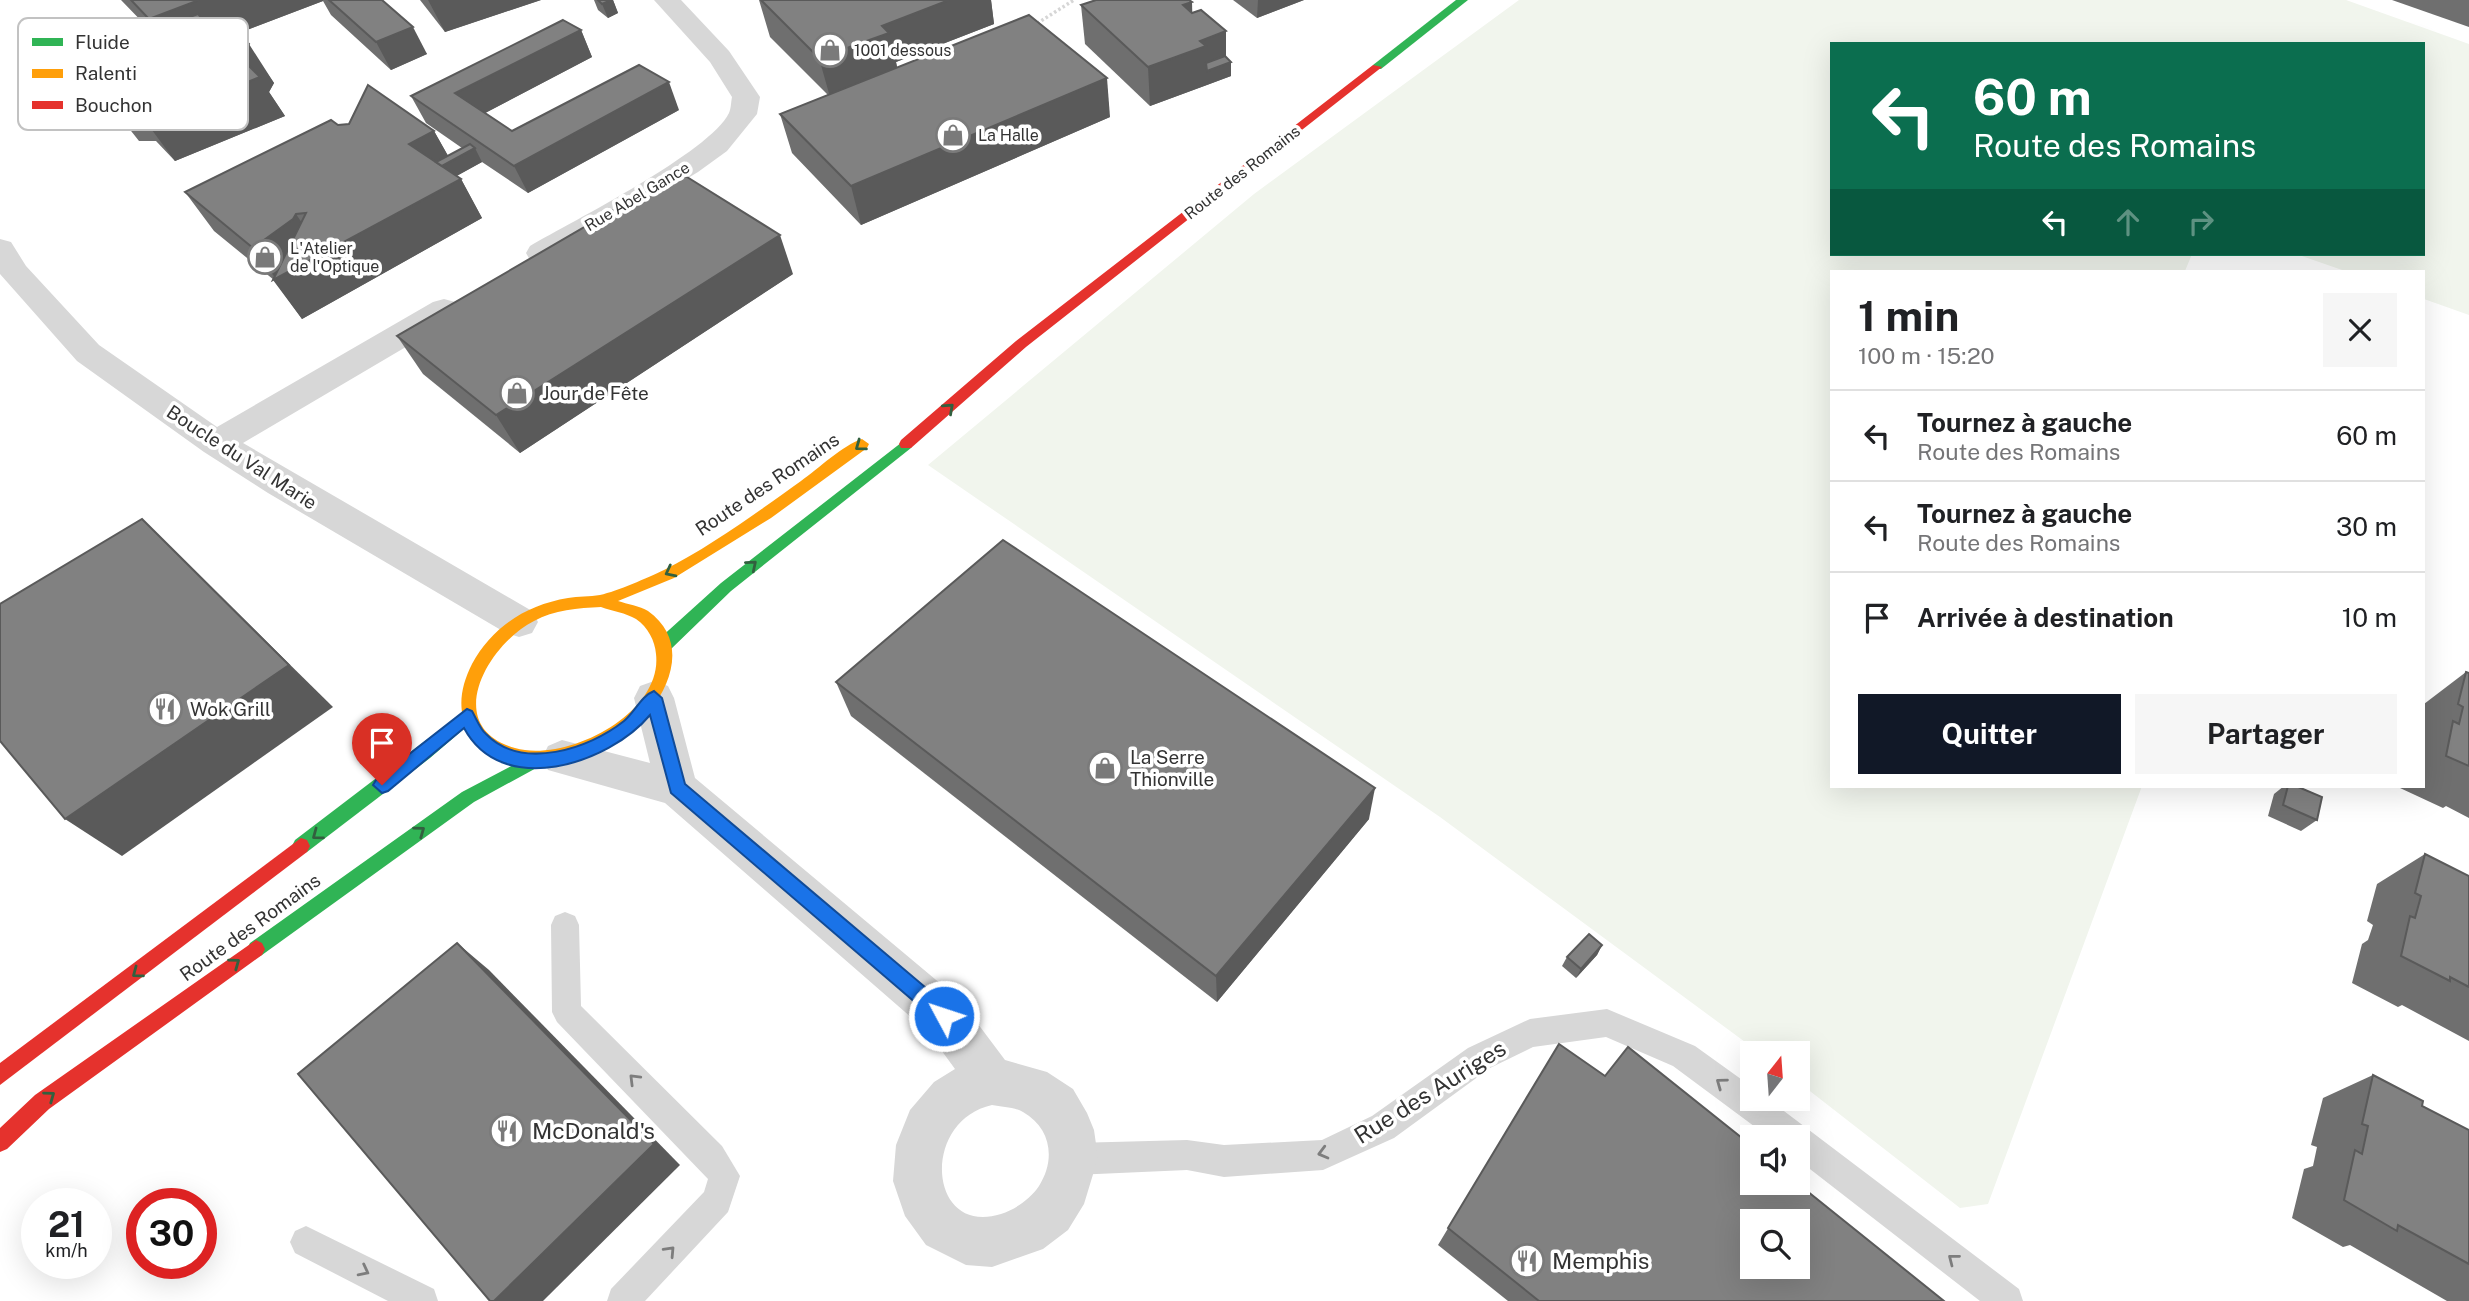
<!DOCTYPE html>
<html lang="fr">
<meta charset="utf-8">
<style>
body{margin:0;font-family:"Public Sans",sans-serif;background:#f6f6f6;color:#202124;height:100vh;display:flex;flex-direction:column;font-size:26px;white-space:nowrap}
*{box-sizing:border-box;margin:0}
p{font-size:23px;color:#757577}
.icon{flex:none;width:38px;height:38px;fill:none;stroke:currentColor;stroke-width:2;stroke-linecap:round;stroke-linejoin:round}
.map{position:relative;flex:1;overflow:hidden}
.side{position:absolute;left:1830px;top:270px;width:595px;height:518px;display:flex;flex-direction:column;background:#fff;border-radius:0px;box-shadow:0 7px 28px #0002}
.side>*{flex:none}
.banner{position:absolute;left:1830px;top:42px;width:595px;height:214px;border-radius:0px;box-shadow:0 7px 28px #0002;background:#0b6e4f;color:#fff;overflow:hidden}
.needle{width:46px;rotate:17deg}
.tools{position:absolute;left:1740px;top:1041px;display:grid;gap:14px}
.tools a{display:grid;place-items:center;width:70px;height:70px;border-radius:0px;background:#fff;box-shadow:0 7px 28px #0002;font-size:35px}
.speed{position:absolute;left:21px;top:1188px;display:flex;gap:14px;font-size:35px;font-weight:700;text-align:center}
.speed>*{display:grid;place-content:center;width:91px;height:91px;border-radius:50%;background:#fff;box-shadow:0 7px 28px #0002;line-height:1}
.speed small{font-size:18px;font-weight:400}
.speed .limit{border:10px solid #d22;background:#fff;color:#111}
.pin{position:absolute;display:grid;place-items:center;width:60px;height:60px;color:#fff;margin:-72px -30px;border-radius:50% 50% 50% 0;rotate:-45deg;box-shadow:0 0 7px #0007}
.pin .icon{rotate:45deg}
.me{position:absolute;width:77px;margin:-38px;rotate:310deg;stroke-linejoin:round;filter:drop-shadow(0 0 5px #0008)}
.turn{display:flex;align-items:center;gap:24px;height:147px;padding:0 28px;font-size:32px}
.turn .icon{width:91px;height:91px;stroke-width:2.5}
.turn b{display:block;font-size:49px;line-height:60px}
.lanes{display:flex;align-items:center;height:66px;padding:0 28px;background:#0003;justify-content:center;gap:35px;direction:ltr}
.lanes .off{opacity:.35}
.round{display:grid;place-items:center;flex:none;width:74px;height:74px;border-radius:0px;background:#f6f6f6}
.overview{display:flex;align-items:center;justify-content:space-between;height:119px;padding:0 28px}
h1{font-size:42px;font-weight:700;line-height:52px}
.cta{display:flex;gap:14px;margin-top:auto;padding:14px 28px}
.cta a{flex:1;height:80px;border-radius:0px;background:#111827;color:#fff;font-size:28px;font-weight:700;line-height:80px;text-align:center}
.cta a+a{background:#f6f6f6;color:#202124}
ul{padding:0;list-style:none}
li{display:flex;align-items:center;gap:21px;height:91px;padding:0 28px;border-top:2px solid #e0e0e0}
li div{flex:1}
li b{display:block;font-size:26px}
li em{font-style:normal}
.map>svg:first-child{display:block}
.green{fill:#f1f5ed}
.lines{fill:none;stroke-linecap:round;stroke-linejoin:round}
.path{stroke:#d6d6d6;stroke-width:3.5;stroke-dasharray:2.5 2.5;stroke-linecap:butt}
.lane{fill:#d7d7d7;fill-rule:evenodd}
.street{fill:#d7d7d7;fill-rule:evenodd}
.fast{fill:#30b455;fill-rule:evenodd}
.slow{fill:#ff9f0a;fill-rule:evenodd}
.jam{fill:#e5322d;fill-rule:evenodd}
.wall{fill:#6f6f6f}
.shaded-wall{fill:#5a5a5a}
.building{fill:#818181;stroke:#5a5a5a;stroke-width:2;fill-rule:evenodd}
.oneway{stroke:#32603f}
.oneway2{stroke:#7d7d7d}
.route{fill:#1a73e8;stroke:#114b97;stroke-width:2}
.labels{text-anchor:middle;stroke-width:7;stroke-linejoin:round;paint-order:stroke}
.far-poi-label{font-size:16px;fill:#333;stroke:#fff;text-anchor:start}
.far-street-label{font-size:16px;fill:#333;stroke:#fff}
.poi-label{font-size:19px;fill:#333;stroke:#fff;text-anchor:start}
.street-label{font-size:19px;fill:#333;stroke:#fff}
.near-street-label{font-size:23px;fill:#333;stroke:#fff}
.near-poi-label{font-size:23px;fill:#333;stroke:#fff;text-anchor:start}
.key{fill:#fff;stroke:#c2c2c2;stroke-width:2}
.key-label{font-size:19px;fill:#333}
</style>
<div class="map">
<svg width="2469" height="1301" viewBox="0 0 2469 1301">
<rect width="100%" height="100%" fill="#fff"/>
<!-- green -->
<path class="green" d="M1519,0h827l123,44v271l-45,-16v-28h-79l-49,-17h128v-210h-592v210h360l-7,17h-353v515h310l-154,418 -28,4 -163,-127v-27l-37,-1 -320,-236 -512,-352 326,-271z"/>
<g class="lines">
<!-- path -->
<path class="path" d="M1033,26l41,-26"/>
<!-- lane -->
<g class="lane">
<path d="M565,912l10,4 4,9 2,81 141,140 18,30 -12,36 -83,89h-38l4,-12 93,-97 4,-13 -151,-157 -5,-10 -1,-87 4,-9z"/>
<path d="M1607,1009l88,37 57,41v12h16l251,190 4,12h-43l-183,-142v-21h-27l-97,-72 -67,-29 -73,10 -43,21 -96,70 -71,32 -99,7 -37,-7 -113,5 -11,-5 -5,-11 5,-11 11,-5 113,-3 37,5 98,-5 50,-24 96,-68 62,-29z"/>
<path d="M306,1226l128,63 4,12h-50l-93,-48 -5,-11 5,-11z"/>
</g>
<!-- street -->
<g class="street">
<path d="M654,0h27l48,51 31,46 -3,17 -30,37 -29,21 -146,88 -11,3 -11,-3 -4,-7 4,-7c43,-25 180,-94 199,-133 2,-4 2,-11 3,-16l-22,-35z"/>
<path d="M0,239l11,3 15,24 73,79 118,82 216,-125 11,-3 11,3 5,8 -5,8 -212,125 289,168 6,11 -6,11 -13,4 -13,-4 -238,-140 -64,-41 -127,-91 -77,-87z"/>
<path d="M654,681l14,5 6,12 21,80 265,222 45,60 42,12 26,17 14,24 7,17 4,28 -14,46 -16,26 -25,19 -51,18 -26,-2 -40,-20 -21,-29 -12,-35 3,-36 14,-35 24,-28 21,-13 -27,-37 -263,-229 -117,-33 -6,-12 6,-12 14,-6 88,23 -16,-65 6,-12zM992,1105c10,2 23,2 31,7 28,16 33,47 16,74 -9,13 -23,23 -38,28 -73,23 -81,-93 -9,-109z"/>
</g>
<!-- fast -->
<g class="fast">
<path d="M1456,0h12l-87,69h-8v-4z"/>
<path d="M906,439l5,1 2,4 -2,4 -180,143 -60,58h-12l-2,-5 2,-5 62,-56z"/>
<path d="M467,709l6,2 2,5 -2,5 -43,37 -123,94 -6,2 -6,-2 -3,-6 3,-6z"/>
<path d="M534,754l6,2 2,5 -2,5 -66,36 -212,153 -6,3 -6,-3 -3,-6 3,-6 212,-151z"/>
</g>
<!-- slow -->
<path class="slow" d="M862,439l7,5 -2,4 -96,70 -97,60 -56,23c9,3 22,5 30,10 57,41 2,116 -44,138 -31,14 -65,21 -98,11 -15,-4 -30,-11 -37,-26 -12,-24 -9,-46 3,-70 20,-37 54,-59 96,-66 10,-2 22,-1 32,-3 18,-4 47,-17 64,-25 46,-23 95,-59 137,-89 17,-12 42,-36 61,-42zM601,607c11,4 25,6 35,12 12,8 19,22 20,35 7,60 -90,109 -141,94 -74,-21 -28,-103 19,-127 20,-11 44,-13 67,-14z"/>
<!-- jam -->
<g class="jam">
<path d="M1373,65l9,2 -356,280 -115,101h-10l-2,-4 2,-4 115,-99z"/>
<path d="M301,838l6,2 3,6 -3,6 -307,233v-22z"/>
<path d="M256,940l6,3 3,6 -3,6 -213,154 -42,40 -7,3v-24l35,-33z"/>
</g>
</g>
<!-- wall -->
<g class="wall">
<path d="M121,0h261l45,54 -36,16 -60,-55 -8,-14 -84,32 35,50 -5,9 16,24 -110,45 -19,-20h-17l-30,-38 -2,-25 44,-47z"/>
<path d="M420,0h121l-96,32z"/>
<path d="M594,0h19l5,13 -10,5 -10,-8z"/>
<path d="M759,0h232l3,24 -98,38 1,6 213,49 -249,108 -69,-72 -12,-39 48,-19 -58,-58z"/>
<path d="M1233,0h71l-47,18z"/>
<path d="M2392,0h77v27z"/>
<path d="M1081,5l111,8 34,44 5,19 -81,30 -65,-62z"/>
<path d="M581,30l11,27 -107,56 27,18 167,-21 -151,83 -46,-31 -26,14 5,3 21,39 -180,101 -28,-39 -60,-49 -29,-39 153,-67 11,-1 85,7 14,25 14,-8 -36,-25 -15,-27z"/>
<path d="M793,274l-273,179 -97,-79 -26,-38z"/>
<path d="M2466,672l3,1v145l-23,-12 -3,2 -43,-20v-2h24v-82z"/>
<path d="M836,682l533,137 -152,183 -366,-286z"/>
<path d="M2284,786h12l21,34 -16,11 -33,-15 6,-22z"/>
<path d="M2425,854l44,22v165l-67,-36 -4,2 -46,-24 10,-39 6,-4 5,-15 -6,-4 10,-37z"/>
<path d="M1602,945l-5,10 -21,23 -14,-12 5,-9z"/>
<path d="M1559,1044l46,32 339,225h-436l-70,-56z"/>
<path d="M2373,1075l49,31 47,24v171h-22l-97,-56 -7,2 -51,-29 12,-49 9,-3 4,-19 -6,-2 12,-47z"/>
</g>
<!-- shaded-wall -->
<g class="shaded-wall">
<path d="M199,0h124v1l-147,56 -27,-38z"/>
<path d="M428,0h113l-96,32z"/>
<path d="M611,0h2l5,13 -10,5 -6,-14z"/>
<path d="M949,0h42l3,24 -98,38 2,9 -68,26 -11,-39 63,-32z"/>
<path d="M1258,0h46l-47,18z"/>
<path d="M1192,2l1,39 -10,-36z"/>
<path d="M413,27l14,27 -36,16 -15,-28z"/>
<path d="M581,30l11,27 -122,64 -15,-28z"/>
<path d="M1226,31v32l5,-1v14l-24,9v-14v14l-57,21 -2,-39 52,-26z"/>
<path d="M249,44l25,39 -5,9 16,24 -110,45 -29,-39 95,-64z"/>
<path d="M1107,78l3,39 -249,108 -10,-39z"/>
<path d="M669,82l10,28 -151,83 -14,-27z"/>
<path d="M434,131l17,30 24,-13 7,14 -45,25 -28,-43z"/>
<path d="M461,179l21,39 -180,101 -29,-39 3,-1 -23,-31 43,-34 26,39z"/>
<path d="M780,235l13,39 -273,179 -24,-38z"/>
<path d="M142,519l191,188 -211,149 -57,-37z"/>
<path d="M1375,788l-6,31 -152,183 -1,-26z"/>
<path d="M457,943l32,27 191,195 -137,136h-49z"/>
<path d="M1602,945l-5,10 -21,23 5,-9z"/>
</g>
<!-- building -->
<g class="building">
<path d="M131,0h68l-50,19z"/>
<path d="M329,0h53l31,27 -37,15z"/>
<path d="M598,0h13l-9,4z"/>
<path d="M761,0h188l-67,26 7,7 -70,25z"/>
<path d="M1096,0h93l3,2 -9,3 9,8 9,-3 25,21 -26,10 6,5 -58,21 -67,-62z"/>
<path d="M198,14l17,19h23l11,11 -8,14 19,19 -114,45 -19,-20 -18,1 -11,-17 10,-8 -19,-24z"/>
<path d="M1029,15l78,63 -256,108 -71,-72z"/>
<path d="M563,20l18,10 -126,63 57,38 127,-66 30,17 -155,84 -103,-70z"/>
<path d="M1225,56l6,6 -24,9 -1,-8z"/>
<path d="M368,85l66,46 -25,13 52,35 -188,101 33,-67 -10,1 -3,5 -40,29 -68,-56 146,-72 7,5 11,-1z"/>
<path d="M470,144l5,4 -33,18 -6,-4z"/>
<path d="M679,172l101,63 -284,180 -99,-79z"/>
<path d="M142,519l147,146 -224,154 -65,-78v-137z"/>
<path d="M1003,540l372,248 -159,188 -380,-294z"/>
<path d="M2466,672l3,1v93l-23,-10 7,-35 6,3 4,-17 -5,-3z"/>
<path d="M2288,786h8l26,11 -5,23 -34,-15z"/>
<path d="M2425,854l44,22v111l-19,-10v4l-49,-25 9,-40 5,2 6,-22 -6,-3z"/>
<path d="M1589,934l13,11 -21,24 -14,-12z"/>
<path d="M457,943l197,201 -160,157h-4l-192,-227z"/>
<path d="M1559,1044l46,32 23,-29 124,99v37h45l147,118h-405l-91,-73zM1752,1222h45v45h-45z"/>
<path d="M2373,1075l50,26 -1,5 47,24v134l-71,-39 -1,6 -53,-31 11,-50 7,4 6,-28 -6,-2z"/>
</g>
<!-- one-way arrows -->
<defs><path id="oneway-chevron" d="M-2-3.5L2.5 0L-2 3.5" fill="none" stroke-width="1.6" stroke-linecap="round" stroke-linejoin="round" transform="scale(1.75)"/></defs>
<g class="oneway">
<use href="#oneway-chevron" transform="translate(949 408) rotate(-42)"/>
<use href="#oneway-chevron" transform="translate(860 446) rotate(144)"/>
<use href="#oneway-chevron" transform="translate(752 565) rotate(-40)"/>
<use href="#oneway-chevron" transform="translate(670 572) rotate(153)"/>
<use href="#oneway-chevron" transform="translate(420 831) rotate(-36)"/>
<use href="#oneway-chevron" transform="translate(317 835) rotate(143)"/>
<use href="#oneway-chevron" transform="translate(235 963) rotate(-36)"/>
<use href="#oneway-chevron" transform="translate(137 973) rotate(143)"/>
<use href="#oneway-chevron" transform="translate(50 1096) rotate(-36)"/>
</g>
<g class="oneway2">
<use href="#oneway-chevron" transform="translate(634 1079) rotate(-135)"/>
<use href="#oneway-chevron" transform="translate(1721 1083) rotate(-144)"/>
<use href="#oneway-chevron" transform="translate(1323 1153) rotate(165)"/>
<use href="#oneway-chevron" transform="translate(670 1251) rotate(-47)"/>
<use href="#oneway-chevron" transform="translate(1953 1259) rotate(-142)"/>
<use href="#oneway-chevron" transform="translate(364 1271) rotate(27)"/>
</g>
<!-- route -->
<path class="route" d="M654,691l8,7 23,86 266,225 3,7 -3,6 -7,3 -6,-3 -267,-229 -21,-78c-41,49 -148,84 -186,13l-76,63 -6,2 -9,-8 3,-5 91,-71 5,2c4,7 8,18 14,23 36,37 103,15 138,-13 11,-9 17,-25 30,-30z"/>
<!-- icons -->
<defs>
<g id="shop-ring" transform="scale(1.75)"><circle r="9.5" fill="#fff" stroke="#7a7a7a" stroke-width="1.5"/><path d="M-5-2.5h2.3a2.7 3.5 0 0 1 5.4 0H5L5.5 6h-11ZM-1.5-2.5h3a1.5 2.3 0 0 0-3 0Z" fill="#7a7a7a"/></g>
<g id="restaurant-ring" transform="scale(1.75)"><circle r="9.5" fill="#fff" stroke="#7a7a7a" stroke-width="1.5"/><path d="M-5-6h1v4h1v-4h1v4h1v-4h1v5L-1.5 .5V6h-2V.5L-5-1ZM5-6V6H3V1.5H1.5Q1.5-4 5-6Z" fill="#7a7a7a"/></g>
</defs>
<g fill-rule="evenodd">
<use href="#shop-ring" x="830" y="50"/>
<use href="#shop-ring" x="953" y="135"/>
<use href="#shop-ring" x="265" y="257"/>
<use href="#shop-ring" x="517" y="393"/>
<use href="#restaurant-ring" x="165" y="709"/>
<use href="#shop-ring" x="1105" y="768"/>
<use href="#restaurant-ring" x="507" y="1131"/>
<use href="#restaurant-ring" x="1527" y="1261"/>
</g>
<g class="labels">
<!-- far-poi labels -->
<g class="far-poi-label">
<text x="854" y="56">1001 dessous</text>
<text x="978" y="141">La Halle</text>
<text x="290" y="254">L'Atelier<tspan x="290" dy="18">de l'Optique</tspan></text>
</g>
<!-- far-street labels -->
<g class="far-street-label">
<text transform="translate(1242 172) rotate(-38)" y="6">Route des Romains</text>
<text transform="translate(637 196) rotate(-31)" y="6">Rue Abel Gance</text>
</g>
<!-- poi labels -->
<g class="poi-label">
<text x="542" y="400">Jour de Fête</text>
<text x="190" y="716">Wok Grill</text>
<text x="1130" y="764">La Serre<tspan x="1130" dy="22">Thionville</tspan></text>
</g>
<!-- street labels -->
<g class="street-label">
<text transform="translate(242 457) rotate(33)" y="7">Boucle du Val Marie</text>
<text transform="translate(767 484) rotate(-34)" y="7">Route des Romains</text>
<text transform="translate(250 927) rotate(-36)" y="7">Route des Romains</text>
</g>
<!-- near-street labels -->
<g class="near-street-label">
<text transform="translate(1430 1092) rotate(-32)" y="8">Rue des Auriges</text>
</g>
<!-- near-poi labels -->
<g class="near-poi-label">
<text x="532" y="1139">McDonald's</text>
<text x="1552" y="1269">Memphis</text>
</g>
</g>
<!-- legend -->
<rect x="18" y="18" width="230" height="112" rx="10" class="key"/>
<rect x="32" y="38" width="31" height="8" fill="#30b455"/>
<rect x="32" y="69" width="31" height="9" fill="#ff9f0a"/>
<rect x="32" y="101" width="31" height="8" fill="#e5322d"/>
<g class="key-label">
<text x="75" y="49">Fluide</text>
<text x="75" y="80">Ralenti</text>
<text x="75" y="112">Bouchon</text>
</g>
</svg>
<div class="tools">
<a><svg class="needle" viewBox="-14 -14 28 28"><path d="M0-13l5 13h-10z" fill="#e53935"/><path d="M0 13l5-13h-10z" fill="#757577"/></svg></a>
<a><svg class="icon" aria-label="sound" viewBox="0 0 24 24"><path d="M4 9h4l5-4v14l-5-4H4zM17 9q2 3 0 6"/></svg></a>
<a><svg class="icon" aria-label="search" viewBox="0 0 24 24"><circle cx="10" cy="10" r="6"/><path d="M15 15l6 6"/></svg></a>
</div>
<div class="speed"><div>21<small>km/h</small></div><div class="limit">30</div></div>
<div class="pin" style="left:382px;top:785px;background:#d93025"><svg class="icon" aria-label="arrive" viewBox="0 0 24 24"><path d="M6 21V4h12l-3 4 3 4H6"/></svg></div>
<svg class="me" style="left:944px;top:1016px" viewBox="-20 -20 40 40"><circle r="17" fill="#1a73e8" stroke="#fff" stroke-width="3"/><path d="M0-11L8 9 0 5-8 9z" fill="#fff"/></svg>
<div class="banner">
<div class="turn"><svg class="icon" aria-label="left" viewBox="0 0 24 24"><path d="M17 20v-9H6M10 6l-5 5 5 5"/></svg><div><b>60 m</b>Route des Romains</div></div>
<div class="lanes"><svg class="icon" aria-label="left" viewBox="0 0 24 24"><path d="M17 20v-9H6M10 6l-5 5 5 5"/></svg><svg class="icon off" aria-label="ahead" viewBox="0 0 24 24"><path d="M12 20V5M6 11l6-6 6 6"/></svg><svg class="icon off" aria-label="right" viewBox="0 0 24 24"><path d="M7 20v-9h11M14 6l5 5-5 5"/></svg></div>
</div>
<section class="side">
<div class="overview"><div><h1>1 min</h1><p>100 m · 15:20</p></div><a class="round"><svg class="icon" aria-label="close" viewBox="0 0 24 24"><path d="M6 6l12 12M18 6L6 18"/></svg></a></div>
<ul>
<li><svg class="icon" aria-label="left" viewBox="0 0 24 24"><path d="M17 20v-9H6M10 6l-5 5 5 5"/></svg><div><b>Tournez à gauche</b><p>Route des Romains</p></div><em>60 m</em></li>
<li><svg class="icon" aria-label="left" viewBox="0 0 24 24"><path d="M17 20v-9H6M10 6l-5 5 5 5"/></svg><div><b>Tournez à gauche</b><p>Route des Romains</p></div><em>30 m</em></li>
<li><svg class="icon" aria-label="arrive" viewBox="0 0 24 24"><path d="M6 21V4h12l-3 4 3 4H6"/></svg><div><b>Arrivée à destination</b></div><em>10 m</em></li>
</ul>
<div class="cta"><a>Quitter</a><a>Partager</a></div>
</section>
</div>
